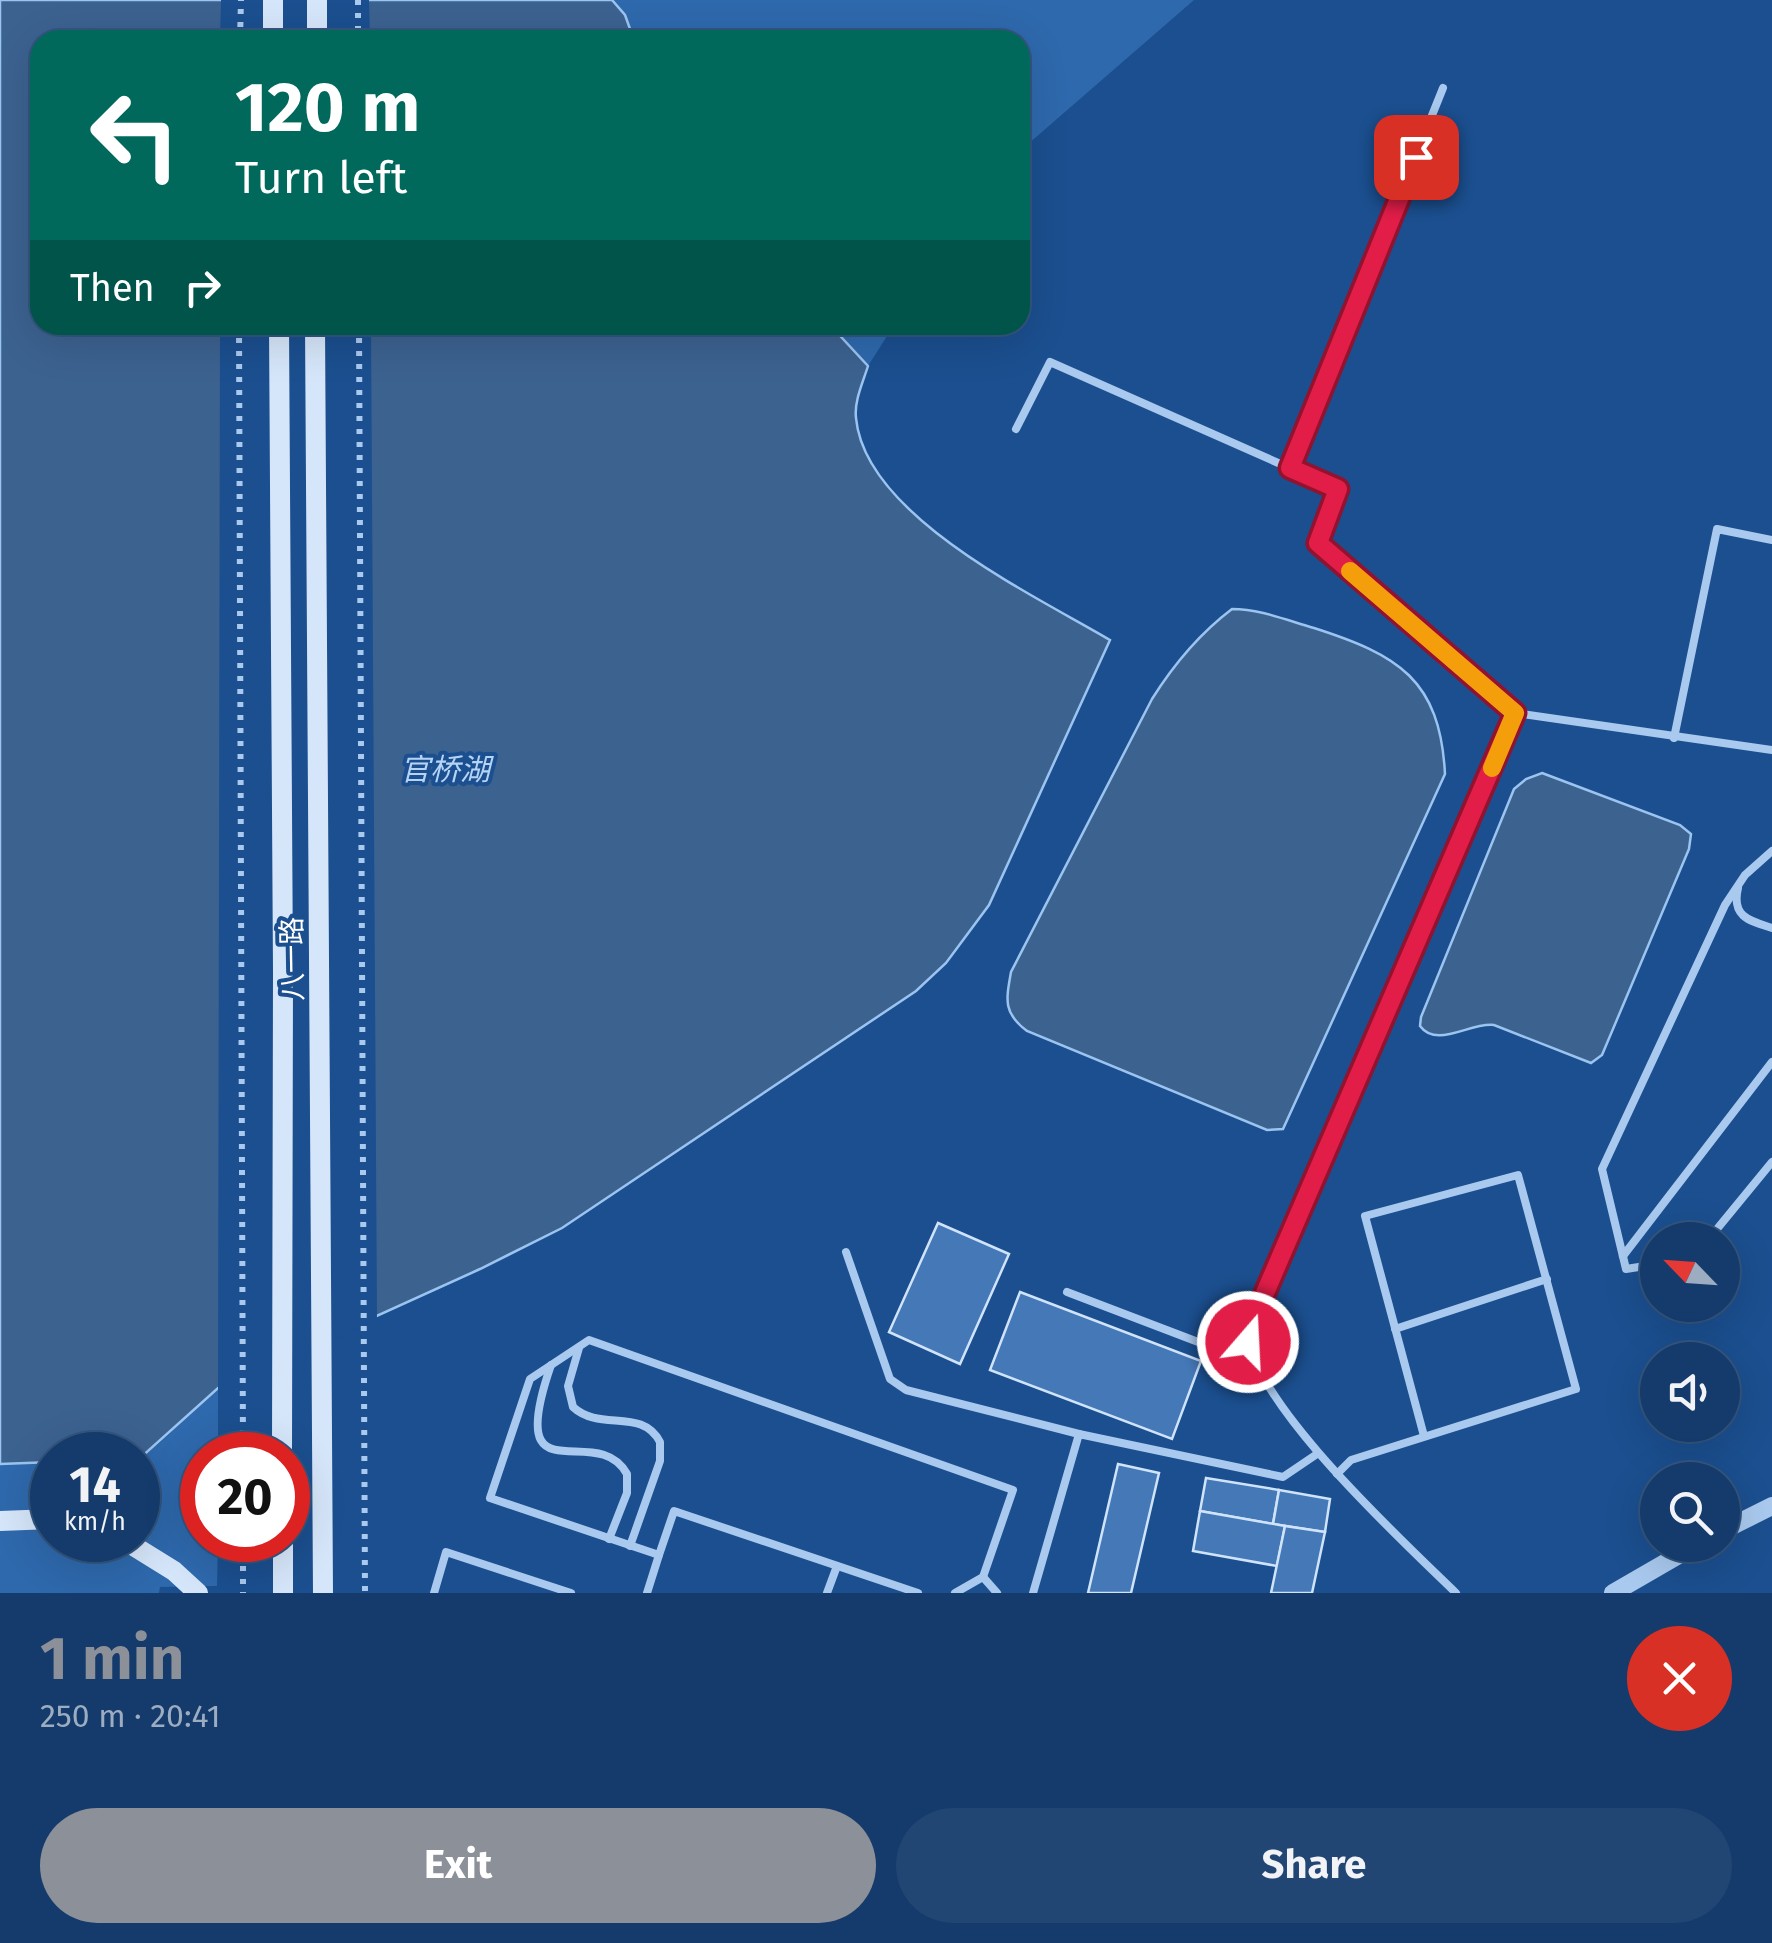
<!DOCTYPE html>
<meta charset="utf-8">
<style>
body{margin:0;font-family:"Fira Sans","Noto Sans SC",sans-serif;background:#214673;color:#f1f3f6;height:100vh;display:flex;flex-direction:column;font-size:38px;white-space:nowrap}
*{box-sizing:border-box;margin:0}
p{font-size:32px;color:#9dadc1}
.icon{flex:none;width:55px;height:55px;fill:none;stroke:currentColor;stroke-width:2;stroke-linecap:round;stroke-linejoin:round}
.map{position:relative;height:1593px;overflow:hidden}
.drawer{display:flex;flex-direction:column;background:#143b6b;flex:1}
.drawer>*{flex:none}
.guide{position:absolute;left:30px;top:30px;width:1000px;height:305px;border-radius:30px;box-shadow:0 10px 40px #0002,0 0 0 2px #33557e;background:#00695c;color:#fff;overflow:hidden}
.needle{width:65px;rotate:295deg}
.controls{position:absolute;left:1640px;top:1222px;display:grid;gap:20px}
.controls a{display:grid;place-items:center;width:100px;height:100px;border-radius:50%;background:#143b6b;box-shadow:0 10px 40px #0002,0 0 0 2px #33557e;font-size:50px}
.speed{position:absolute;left:30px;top:1432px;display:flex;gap:20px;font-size:50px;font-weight:700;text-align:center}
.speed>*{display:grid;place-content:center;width:130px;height:130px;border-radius:50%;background:#143b6b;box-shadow:0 10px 40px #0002,0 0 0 2px #33557e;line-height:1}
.speed small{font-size:25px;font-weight:400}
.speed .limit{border:15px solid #d22;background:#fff;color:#111}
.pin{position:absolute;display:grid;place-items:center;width:85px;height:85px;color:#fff;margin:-42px;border-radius:20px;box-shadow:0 5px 15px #0006}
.me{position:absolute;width:110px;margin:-55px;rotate:19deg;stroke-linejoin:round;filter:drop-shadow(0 0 8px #0008)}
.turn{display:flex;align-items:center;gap:35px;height:210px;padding:0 40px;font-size:45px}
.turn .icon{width:130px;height:130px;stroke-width:2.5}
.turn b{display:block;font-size:70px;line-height:85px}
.then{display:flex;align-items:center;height:95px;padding:0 40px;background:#0003;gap:20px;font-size:38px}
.round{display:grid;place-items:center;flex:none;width:105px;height:105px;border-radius:52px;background:#214673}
.headline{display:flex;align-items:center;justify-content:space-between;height:170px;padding:0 40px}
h1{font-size:60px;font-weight:700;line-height:75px;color:#8c9099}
.action{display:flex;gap:20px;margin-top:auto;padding:20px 40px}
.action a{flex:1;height:115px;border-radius:60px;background:#8c9099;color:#fff;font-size:40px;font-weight:700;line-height:115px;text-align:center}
.action a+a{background:#214673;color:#f1f3f6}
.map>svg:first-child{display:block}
.green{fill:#2e69ad}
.water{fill:#3c6290;stroke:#9cc4f0;stroke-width:2.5}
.pier{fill:#1b4f8f}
.building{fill:#4478b7;stroke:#cfe3fa;stroke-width:2.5}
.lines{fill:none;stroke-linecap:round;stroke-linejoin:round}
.path{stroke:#a9c9ee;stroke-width:6;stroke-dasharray:5 8;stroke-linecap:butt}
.service{stroke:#a9c9ee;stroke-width:8}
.tertiary{stroke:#a9c9ee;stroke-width:18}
.secondary{stroke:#d6e6fa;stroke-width:20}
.route-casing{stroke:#92132f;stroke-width:25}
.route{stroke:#e11d48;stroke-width:18}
.slow{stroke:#f59e0b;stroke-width:18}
.labels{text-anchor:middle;stroke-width:8;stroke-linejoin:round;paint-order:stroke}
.street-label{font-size:28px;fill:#fff;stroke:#1b4f8f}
.water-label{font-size:30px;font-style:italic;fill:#b5d3f5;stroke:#1b4f8f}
</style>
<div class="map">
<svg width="1772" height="1593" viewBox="0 0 1772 1593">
<rect width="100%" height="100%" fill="#1b4f8f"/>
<!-- green -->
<g class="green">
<path d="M612,0h582l-174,151v-111h-386l-10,-25z"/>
<path d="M830,325h64l-26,41z"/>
<path d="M218,1388v67h-16v85h16l-1,46 -57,1 -1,6h-159v-129l52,-2v78h86v-80c29,-20 52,-49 80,-72z"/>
</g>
<!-- water -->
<g class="water">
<path d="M0,0h612l13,15 9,25h-594v285h790l38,41c-5,16 -14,35 -12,52 9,98 178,177 254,222l-121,265 -43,58 -30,28 -354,237 -82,41 -262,119 -80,72v-5h-86v7l-52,2z"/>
<path d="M1232,609c28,0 54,11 82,19 84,27 126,51 131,146l-162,355 -16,1 -240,-99c-24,-18 -21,-31 -16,-59l141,-273c22,-35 47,-65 80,-90z"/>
<path d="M1542,773l138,52 11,9 -2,15 -87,206 -11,8 -97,-38c-24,-3 -57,24 -74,1l1,-9 93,-228 12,-10z"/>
</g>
<!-- pier -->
<g class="pier">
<path d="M221,0h148l1,40h-150z"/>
<path d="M220,325h151l6,996 -159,74z"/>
</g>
<!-- building -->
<g class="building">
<path d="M938,1223l71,31 -49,110 -71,-32z"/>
<path d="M1020,1292l181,69 -29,78 -182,-69z"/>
<path d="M1118,1464l41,9 -28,120h-43z"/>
<path d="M1206,1478l73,12 -6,34 -73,-13z"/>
<path d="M1279,1490l51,9 -5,33 -52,-8z"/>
<path d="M1200,1511l85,15 -8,40 -84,-15z"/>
<path d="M1285,1526l40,6 -13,61h-41z"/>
</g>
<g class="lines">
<!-- path -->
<g class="path">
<path d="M358,0v40"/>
<path d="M240,40l1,-40"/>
<path d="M239,325l4,1130"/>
<path d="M359,325l6,1268"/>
<path d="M243,1540v53"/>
</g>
<!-- service -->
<g class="service">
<path d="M1016,429l34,-67 287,127 -19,54 197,170 257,37"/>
<path d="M1290,468l153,-380"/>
<path d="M1674,738l43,-209 55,11"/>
<path d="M1738,888c-7,29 12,33 34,40"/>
<path d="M1708,1240l64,-78"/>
<path d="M846,1252l44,127 16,11 173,44"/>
<path d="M1623,1256l149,-194"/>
<path d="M1658,1264l-32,5 -24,-100 123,-264 20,-30 27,-24"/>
<path d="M1067,1292l160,61 24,1"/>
<path d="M1395,1329l152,-50"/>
<path d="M579,1348l-11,38 5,21c27,25 69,0 87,35v19l-30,85"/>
<path d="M551,1365c-48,139 45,53 76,109v19l-18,46"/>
<path d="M1337,1474l14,-14 225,-71 -58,-214 -153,41 59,220"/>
<path d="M983,1577l14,16"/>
<path d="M434,1593l12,-41 125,41"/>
<path d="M647,1593l12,-38"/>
<path d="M827,1593l10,-27"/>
<path d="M918,1593l-244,-82 -15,44 -169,-57 40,-119 59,-39 424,150 -30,87 -28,16"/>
<path d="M1033,1593l46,-159 204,43 34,-23"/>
<path d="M1456,1593c-49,-48 -212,-197 -207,-263l266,-617"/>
</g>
<!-- tertiary -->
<g class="tertiary">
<path d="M1722,1531l50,-25"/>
<path d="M1613,1593l83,-48"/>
</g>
<!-- secondary -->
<g class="secondary">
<path d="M317,0v40"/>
<path d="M273,40v-40"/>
<path d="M279,325l4,647 -1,483"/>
<path d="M315,325l8,1268"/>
<path d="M0,1521l52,-2"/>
<path d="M124,1540l50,31 24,22"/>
<path d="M283,1540v53"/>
</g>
</g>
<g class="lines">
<!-- route casing -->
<g class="route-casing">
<path id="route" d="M1248,1342l1,-12 266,-617 -197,-170 20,-54 -48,-21 126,-311"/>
</g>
<!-- route -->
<use href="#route" class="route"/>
<!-- slow -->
<path class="slow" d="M1350,571l165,142 -23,55"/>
</g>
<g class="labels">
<!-- street labels -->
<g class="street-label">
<text transform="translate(292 959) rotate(-91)" y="10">八一路</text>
</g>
<!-- water labels -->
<g class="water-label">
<text x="445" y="780">官桥湖</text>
</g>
</g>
</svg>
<div class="controls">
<a><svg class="needle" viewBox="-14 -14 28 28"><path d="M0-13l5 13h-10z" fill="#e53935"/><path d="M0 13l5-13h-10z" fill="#9dadc1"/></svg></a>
<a><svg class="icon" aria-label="sound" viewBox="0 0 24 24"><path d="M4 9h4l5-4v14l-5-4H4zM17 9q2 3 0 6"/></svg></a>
<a><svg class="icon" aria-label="search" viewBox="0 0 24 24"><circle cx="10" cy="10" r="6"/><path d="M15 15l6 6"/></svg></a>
</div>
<div class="speed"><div>14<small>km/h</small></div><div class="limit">20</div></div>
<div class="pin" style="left:1416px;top:157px;background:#d93025"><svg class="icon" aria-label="arrive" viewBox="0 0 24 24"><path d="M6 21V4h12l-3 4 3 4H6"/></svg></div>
<svg class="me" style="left:1248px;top:1342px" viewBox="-20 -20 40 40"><circle r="17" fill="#e11d48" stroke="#fff" stroke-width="3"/><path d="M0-11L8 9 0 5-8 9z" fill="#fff"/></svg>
<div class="guide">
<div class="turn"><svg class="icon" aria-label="left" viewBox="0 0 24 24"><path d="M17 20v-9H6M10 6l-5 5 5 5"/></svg><div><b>120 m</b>Turn left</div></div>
<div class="then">Then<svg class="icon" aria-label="right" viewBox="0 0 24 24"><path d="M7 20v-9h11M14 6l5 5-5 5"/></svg></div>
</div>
</div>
<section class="drawer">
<div class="headline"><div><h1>1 min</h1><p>250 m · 20:41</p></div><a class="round" style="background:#d93025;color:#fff"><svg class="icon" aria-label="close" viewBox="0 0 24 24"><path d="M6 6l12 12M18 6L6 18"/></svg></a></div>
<div class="action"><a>Exit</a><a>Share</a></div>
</section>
